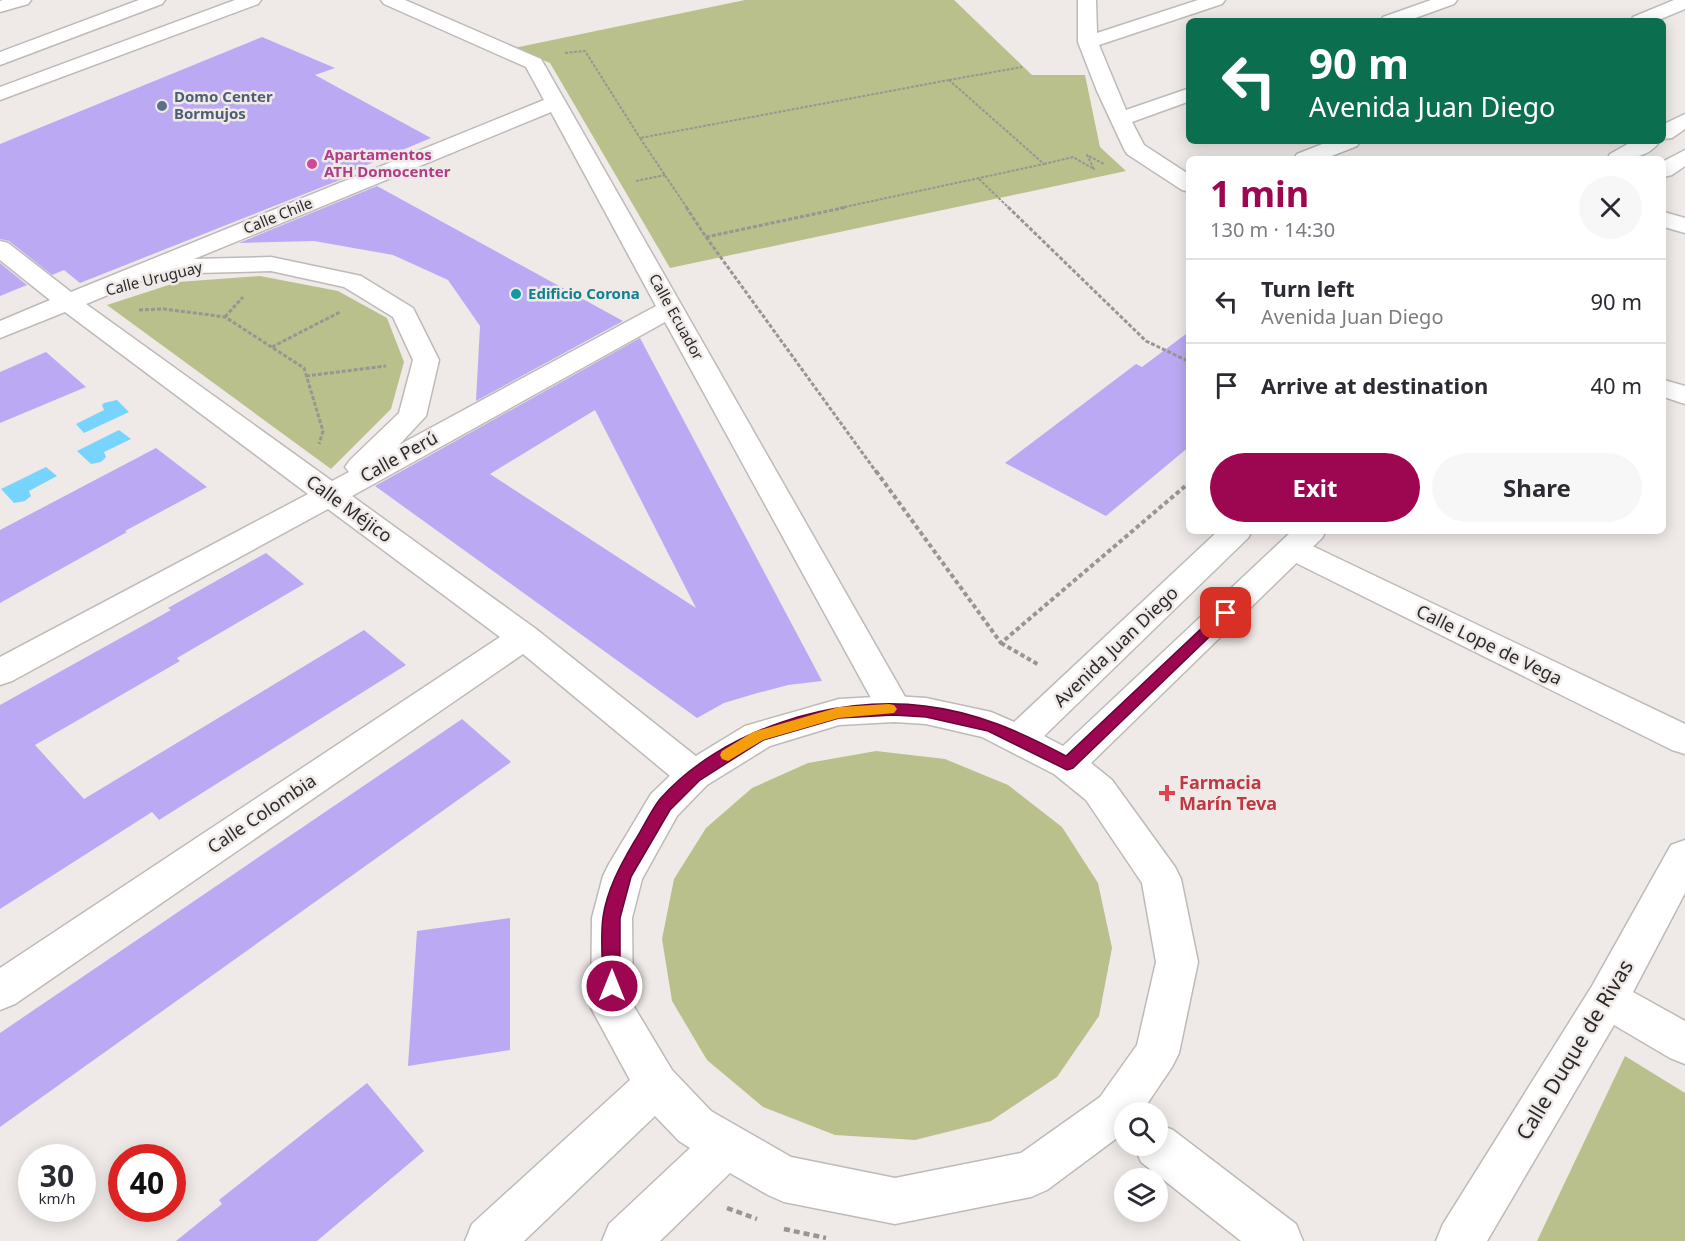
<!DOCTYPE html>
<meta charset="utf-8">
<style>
body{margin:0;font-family:"Noto Sans",sans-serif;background:#f7f7f7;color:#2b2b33;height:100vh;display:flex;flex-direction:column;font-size:22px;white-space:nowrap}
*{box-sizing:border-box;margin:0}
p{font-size:20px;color:#7c7c81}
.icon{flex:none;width:33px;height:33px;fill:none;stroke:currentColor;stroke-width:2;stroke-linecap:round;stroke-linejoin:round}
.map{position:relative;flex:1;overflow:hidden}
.side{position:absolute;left:1186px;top:156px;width:480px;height:378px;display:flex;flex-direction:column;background:#fff;border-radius:9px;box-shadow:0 3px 15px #0003}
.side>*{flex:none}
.guide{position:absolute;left:1186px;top:18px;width:480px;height:126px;border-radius:9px;box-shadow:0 3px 15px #0003;background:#0b6e4f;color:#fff;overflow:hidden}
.controls{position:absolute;left:1114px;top:1102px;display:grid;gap:12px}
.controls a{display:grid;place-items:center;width:54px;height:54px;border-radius:50%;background:#fff;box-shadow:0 3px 15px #0003;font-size:30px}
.speed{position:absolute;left:18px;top:1144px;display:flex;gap:12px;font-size:30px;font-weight:700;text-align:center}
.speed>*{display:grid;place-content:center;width:78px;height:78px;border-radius:50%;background:#fff;box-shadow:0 3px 15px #0003;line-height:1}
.speed small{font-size:15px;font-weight:400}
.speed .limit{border:9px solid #d22;background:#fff;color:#111}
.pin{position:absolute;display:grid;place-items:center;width:51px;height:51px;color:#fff;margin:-26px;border-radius:12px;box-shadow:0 3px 9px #0006}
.me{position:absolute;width:66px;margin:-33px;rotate:0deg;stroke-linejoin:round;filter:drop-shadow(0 0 4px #0008)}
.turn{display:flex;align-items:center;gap:21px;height:126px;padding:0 24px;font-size:27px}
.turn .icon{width:78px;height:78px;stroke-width:2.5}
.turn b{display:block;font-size:42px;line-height:51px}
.round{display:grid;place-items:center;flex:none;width:63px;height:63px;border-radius:32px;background:#f7f7f7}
.head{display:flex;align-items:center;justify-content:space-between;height:102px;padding:0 24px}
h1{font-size:36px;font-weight:700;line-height:45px;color:#9d0751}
.action{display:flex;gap:12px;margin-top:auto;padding:12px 24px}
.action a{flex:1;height:69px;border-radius:36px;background:#9d0751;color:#fff;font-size:24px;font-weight:700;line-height:69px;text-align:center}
.action a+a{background:#f7f7f7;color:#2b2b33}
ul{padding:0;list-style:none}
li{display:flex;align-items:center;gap:18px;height:84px;padding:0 24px;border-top:2px solid #e1e1e2}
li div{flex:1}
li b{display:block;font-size:22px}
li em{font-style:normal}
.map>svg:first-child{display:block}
.green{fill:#bac08b}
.water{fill:#76d4fe}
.building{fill:#bca9f4;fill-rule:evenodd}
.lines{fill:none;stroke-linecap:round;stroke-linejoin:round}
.street-casing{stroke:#bdbab7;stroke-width:3}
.secondary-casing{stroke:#bdbab7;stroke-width:3}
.highway-casing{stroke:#bdbab7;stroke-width:3}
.path-far3{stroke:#999593;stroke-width:2;stroke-dasharray:3 1.5;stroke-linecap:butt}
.path-far2{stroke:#999593;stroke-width:3;stroke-dasharray:4 2;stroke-linecap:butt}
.path-far1{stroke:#999593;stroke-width:4;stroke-dasharray:4.5 3;stroke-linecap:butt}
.path{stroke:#999593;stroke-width:4.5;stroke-dasharray:6 4;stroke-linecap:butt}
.street{fill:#fff;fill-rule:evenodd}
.secondary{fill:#fff;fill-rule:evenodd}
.highway{fill:#fff;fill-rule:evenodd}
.route{fill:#9d0751;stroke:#660535;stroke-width:1.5}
.slow{fill:#f59e0b}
.service-dot{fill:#5c6f8a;stroke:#efeae8;stroke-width:2}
.hotel-dot{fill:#d1479c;stroke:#efeae8;stroke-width:2}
.culture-dot{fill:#0f9aa8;stroke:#efeae8;stroke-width:2}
.health-dot{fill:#e0444e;stroke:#efeae8;stroke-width:2}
.labels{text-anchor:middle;stroke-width:5;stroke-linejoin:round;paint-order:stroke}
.far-service-label{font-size:15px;font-weight:bold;fill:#4e5e75;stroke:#efeae8;text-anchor:start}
.far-hotel-label{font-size:15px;font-weight:bold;fill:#b23c85;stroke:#efeae8;text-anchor:start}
.far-street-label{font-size:15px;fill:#2d2b2a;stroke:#efeae8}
.far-culture-label{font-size:15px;font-weight:bold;fill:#0d838f;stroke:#efeae8;text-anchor:start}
.street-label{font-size:18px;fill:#2d2b2a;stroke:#efeae8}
.health-label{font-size:18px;font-weight:bold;fill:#be3a42;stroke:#efeae8;text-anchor:start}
.near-street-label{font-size:21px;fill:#2d2b2a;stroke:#efeae8}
</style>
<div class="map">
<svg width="1685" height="1241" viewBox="0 0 1685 1241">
<rect width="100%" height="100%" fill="#efeae8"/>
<!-- green -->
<g class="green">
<path d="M745,0h209l78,75h53l15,72 26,24 -456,97 -120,-205 -36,-15z"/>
<path d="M260,276l78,15 49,27 17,44 -13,47 -60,60 -224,-164 71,-23z"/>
<path d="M876,751l69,8 63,26 54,42 36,56 14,65 -13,68 -42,61 -66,44 -76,19 -80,-5 -72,-28 -56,-47 -35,-59 -10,-62 12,-60 32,-51 46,-40 56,-25z"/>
<path d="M1625,1056l60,37v148h-148z"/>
</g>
<!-- water -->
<g class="water">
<path d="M117,400l12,12 -45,21 -8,-9 28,-14 -2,-5 2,-2z"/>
<path d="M119,430l12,9 -27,13 2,5 -5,5 -10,2 -14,-13z"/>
<path d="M46,467l11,9 -28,15 2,5 -6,5 -11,2 -13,-14z"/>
</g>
<!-- building -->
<g class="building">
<path d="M262,37l73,31 -20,7 116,63 -81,34 5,2 -275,109 -16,-13 -12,5 -43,-34 -9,-2v-95z"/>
<path d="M377,186l246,135 -147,80 4,-75 -32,-46 -55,-25 -79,-14 -75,2z"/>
<path d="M0,263l27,22 -27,11z"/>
<path d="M1190,331v115l-84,70 -101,-53 131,-99 6,3z"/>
<path d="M640,338l182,343 -34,4 -34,9 -30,9 -27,15 -322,-232zM595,410l101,198 -206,-134z"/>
<path d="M46,352l40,35 -86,36v-51z"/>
<path d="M156,448l51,39 -82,44 2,1 -127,71v-73z"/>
<path d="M266,553l38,31 -127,74 3,3 -145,84 49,54 280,-169 42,35 -247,155 -7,-8 -152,97v-204l171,-95 -3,-2z"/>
<path d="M462,719l49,43 -511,365v-94z"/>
<path d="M510,918v132l-102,16 9,-135z"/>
<path d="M367,1083l57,68 -107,90h-141l46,-37 -3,-4z"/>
</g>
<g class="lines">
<!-- street casing -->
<g class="street-casing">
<g id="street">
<path d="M235,0h26l-3,4 -258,96v-13z"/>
<path d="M381,0h24l136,59 371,650 -6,9 -12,4 -12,-4 -217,-396 -313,174 184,133 171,136 5,10 -5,10 -13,4 -13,-4 -158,-131 -508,350 -15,6v-42l500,-331 -172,-128 -316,172 -12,4v-28l308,-163 -243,-182 -65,26v-17l50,-21 -50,-40v-19l8,2 63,49 473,-192 -18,-33 -142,-63zM551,112l105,194 -257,139 27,-29 13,-56 -26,-52 -52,-32 -9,-2 -81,-17 -77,2zM271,271l73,16 49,30 20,43 -14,53 -49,47 -5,7 4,5 -17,9 -246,-177 75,-31 3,4 9,2 24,-6z"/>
<path d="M1078,0h18l1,33 101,-33h27l-3,4 -123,41 27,65 64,-22v13l-58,21 12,23 46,30v17l-8,-2 -55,-36 -3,-5 -27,-58 -19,-49z"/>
<path d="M1431,0h26l-3,4 -47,17h-26l2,-4z"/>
<path d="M1674,0h11v9l-29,12h-25l2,-4z"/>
<path d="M1330,141h30l-3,5 -33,13h-30l3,-5z"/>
<path d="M1664,212l21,6v15l-21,-6z"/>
<path d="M1664,380l21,6v18l-21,-7z"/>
<path d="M1293,539l11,3 381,182v30l-13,-4 -390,-194 -5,-7 5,-7z"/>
<path d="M1685,840v53l-52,99 52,29v43l-15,-6 -56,-33 -127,216h-51l7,-17 149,-238 79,-141z"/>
</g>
</g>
<!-- secondary casing -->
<g class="secondary-casing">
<g id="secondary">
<path d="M1685,114v15l-13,9 -8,1v-15z"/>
<path d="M1633,141h27c-12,18 -34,18 -53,18l3,-5z"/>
<path d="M1685,150v16l-13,9 -8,2v-16z"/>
<path d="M1218,531h34l-4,7 -204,198 19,10 229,-215h34l-4,7 -231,225 21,17 63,87 6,12 17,83 -19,91 -7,14 -31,46h-16v19l-78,58 -16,7 -136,27 -111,-22 -16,-7 -38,-22 -70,68h-58l7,-17 81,-76 -11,-7 -24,-25 -131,125h-59l7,-17 158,-144 -39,-72 1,-90 11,-42 6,-12 42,-70 30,-29 64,-39 94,-27 55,-3 32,2 65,14 23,10zM894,722l32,2 56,13 72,37 32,26 56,83 14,79 -19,83 -37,52 -79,56 -126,25 -104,-21 -80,-46 -39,-41 -39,-65 -1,-87 10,-39 35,-63 30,-31 63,-39 69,-21z"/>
<path d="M1158,1124l15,6 123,94 7,17h-62l-100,-79 -7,-16h24z"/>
</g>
</g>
<!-- highway casing -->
<g class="highway-casing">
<g id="highway">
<path d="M3,0h28l-3,4 -28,8v-11z"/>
<path d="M139,0h26l-3,4 -162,61v-13z"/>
</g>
</g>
<!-- path-far3 -->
<g class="path-far3">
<path d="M565,53l20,-2 55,87"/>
<path d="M949,80l73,-13"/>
<path d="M1044,164l29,-7 21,12 -7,-14 17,9"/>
<path d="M979,179l30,29"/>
<path d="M636,181l29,-6"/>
<path d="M687,208l-47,-70 309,-58"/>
<path d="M840,208l204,-44 -95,-84"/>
</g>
<!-- path-far2 -->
<g class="path-far2">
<path d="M686,207l20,30 141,-30"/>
<path d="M1008,207l138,134 44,21"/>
<path d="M706,237l171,236"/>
<path d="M139,310l25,-1 61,8 79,51 19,63 -4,13"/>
<path d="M225,317l18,-20"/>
<path d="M272,347l68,-35"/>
<path d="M306,376l80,-10"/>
</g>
<!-- path-far1 -->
<g class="path-far1">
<path d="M876,471l125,172 189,-161"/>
<path d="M1001,643l38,22"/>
</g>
<!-- path -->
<g class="path">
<path d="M727,1208l30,11"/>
<path d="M784,1229l42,9"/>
</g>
<!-- street -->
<use href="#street" class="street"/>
<!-- secondary -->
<use href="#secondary" class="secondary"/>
<!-- highway -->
<use href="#highway" class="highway"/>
</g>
<!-- route -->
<path class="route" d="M1226,608l5,2 2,3 -2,3 -158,152 -6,2 -79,-39 -62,-14 -32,-2 -55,3 -76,22 -63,40 -30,30 -31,53 -8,14 -11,41v68l-2,5 -6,2 -6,-2 -3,-5c0,-22 -3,-47 0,-69 4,-27 17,-51 31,-75 9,-14 16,-30 26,-43 61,-69 175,-105 265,-93 52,6 96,26 141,50l155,-146z"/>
<!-- slow -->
<path class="slow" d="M889,704l5,1 3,4 -3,4 -55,5 -76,22 -35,21 -6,-2 -2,-4 2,-4 31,-19 86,-25z"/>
<!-- markers -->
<circle class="service-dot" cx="162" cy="106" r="6"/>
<circle class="hotel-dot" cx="312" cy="164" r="6"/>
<circle class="culture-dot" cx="516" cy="294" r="6"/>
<path class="health-dot" d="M1164 784h6v6h6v6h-6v6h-6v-6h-6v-6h6z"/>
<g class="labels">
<!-- far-service labels -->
<g class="far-service-label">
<text x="174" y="102">Domo Center<tspan x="174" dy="17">Bormujos</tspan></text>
</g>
<!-- far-hotel labels -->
<g class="far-hotel-label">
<text x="324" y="160">Apartamentos<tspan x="324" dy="17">ATH Domocenter</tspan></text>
</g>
<!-- far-street labels -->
<g class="far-street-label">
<text transform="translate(278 216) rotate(-22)" y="5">Calle Chile</text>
<text transform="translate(154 279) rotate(-14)" y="5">Calle Uruguay</text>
<text transform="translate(676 317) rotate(61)" y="5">Calle Ecuador</text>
</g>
<!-- far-culture labels -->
<g class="far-culture-label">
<text x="528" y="299">Edificio Corona</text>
</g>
<!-- street labels -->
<g class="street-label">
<text transform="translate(399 457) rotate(-29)" y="6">Calle Perú</text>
<text transform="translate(349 509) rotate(36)" y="6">Calle Méjico</text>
<text transform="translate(1489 645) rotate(26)" y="6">Calle Lope de Vega</text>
<text transform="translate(1116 647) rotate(-44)" y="6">Avenida Juan Diego</text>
<text transform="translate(262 814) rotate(-34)" y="6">Calle Colombia</text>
</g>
<!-- health labels -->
<g class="health-label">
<text x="1179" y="789">Farmacia<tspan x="1179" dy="21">Marín Teva</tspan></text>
</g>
<!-- near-street labels -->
<g class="near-street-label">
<text transform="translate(1575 1050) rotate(-59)" y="7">Calle Duque de Rivas</text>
</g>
</g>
</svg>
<div class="controls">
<a><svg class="icon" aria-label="search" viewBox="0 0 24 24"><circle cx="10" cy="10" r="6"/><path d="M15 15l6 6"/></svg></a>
<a><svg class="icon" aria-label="layers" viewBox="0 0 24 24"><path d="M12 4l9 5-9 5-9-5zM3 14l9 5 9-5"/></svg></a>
</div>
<div class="speed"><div>30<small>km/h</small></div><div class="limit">40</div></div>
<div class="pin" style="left:1226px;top:613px;background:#d93025"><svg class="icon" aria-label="arrive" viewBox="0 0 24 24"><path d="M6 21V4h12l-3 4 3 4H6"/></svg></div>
<svg class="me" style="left:612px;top:986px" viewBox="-20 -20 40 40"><circle r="17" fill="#9d0751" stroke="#fff" stroke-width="3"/><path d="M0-11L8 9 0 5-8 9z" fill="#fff"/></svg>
<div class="guide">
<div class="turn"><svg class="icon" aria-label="left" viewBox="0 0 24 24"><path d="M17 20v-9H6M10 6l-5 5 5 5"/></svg><div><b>90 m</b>Avenida Juan Diego</div></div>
</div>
<section class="side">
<div class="head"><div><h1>1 min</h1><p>130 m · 14:30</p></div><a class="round"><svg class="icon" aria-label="close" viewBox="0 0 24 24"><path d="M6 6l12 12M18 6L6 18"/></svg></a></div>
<ul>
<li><svg class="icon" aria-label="left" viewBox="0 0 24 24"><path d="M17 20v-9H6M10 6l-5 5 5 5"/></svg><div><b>Turn left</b><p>Avenida Juan Diego</p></div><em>90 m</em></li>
<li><svg class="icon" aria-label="arrive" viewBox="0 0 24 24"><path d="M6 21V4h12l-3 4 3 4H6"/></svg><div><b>Arrive at destination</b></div><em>40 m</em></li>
</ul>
<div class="action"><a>Exit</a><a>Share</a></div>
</section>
</div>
